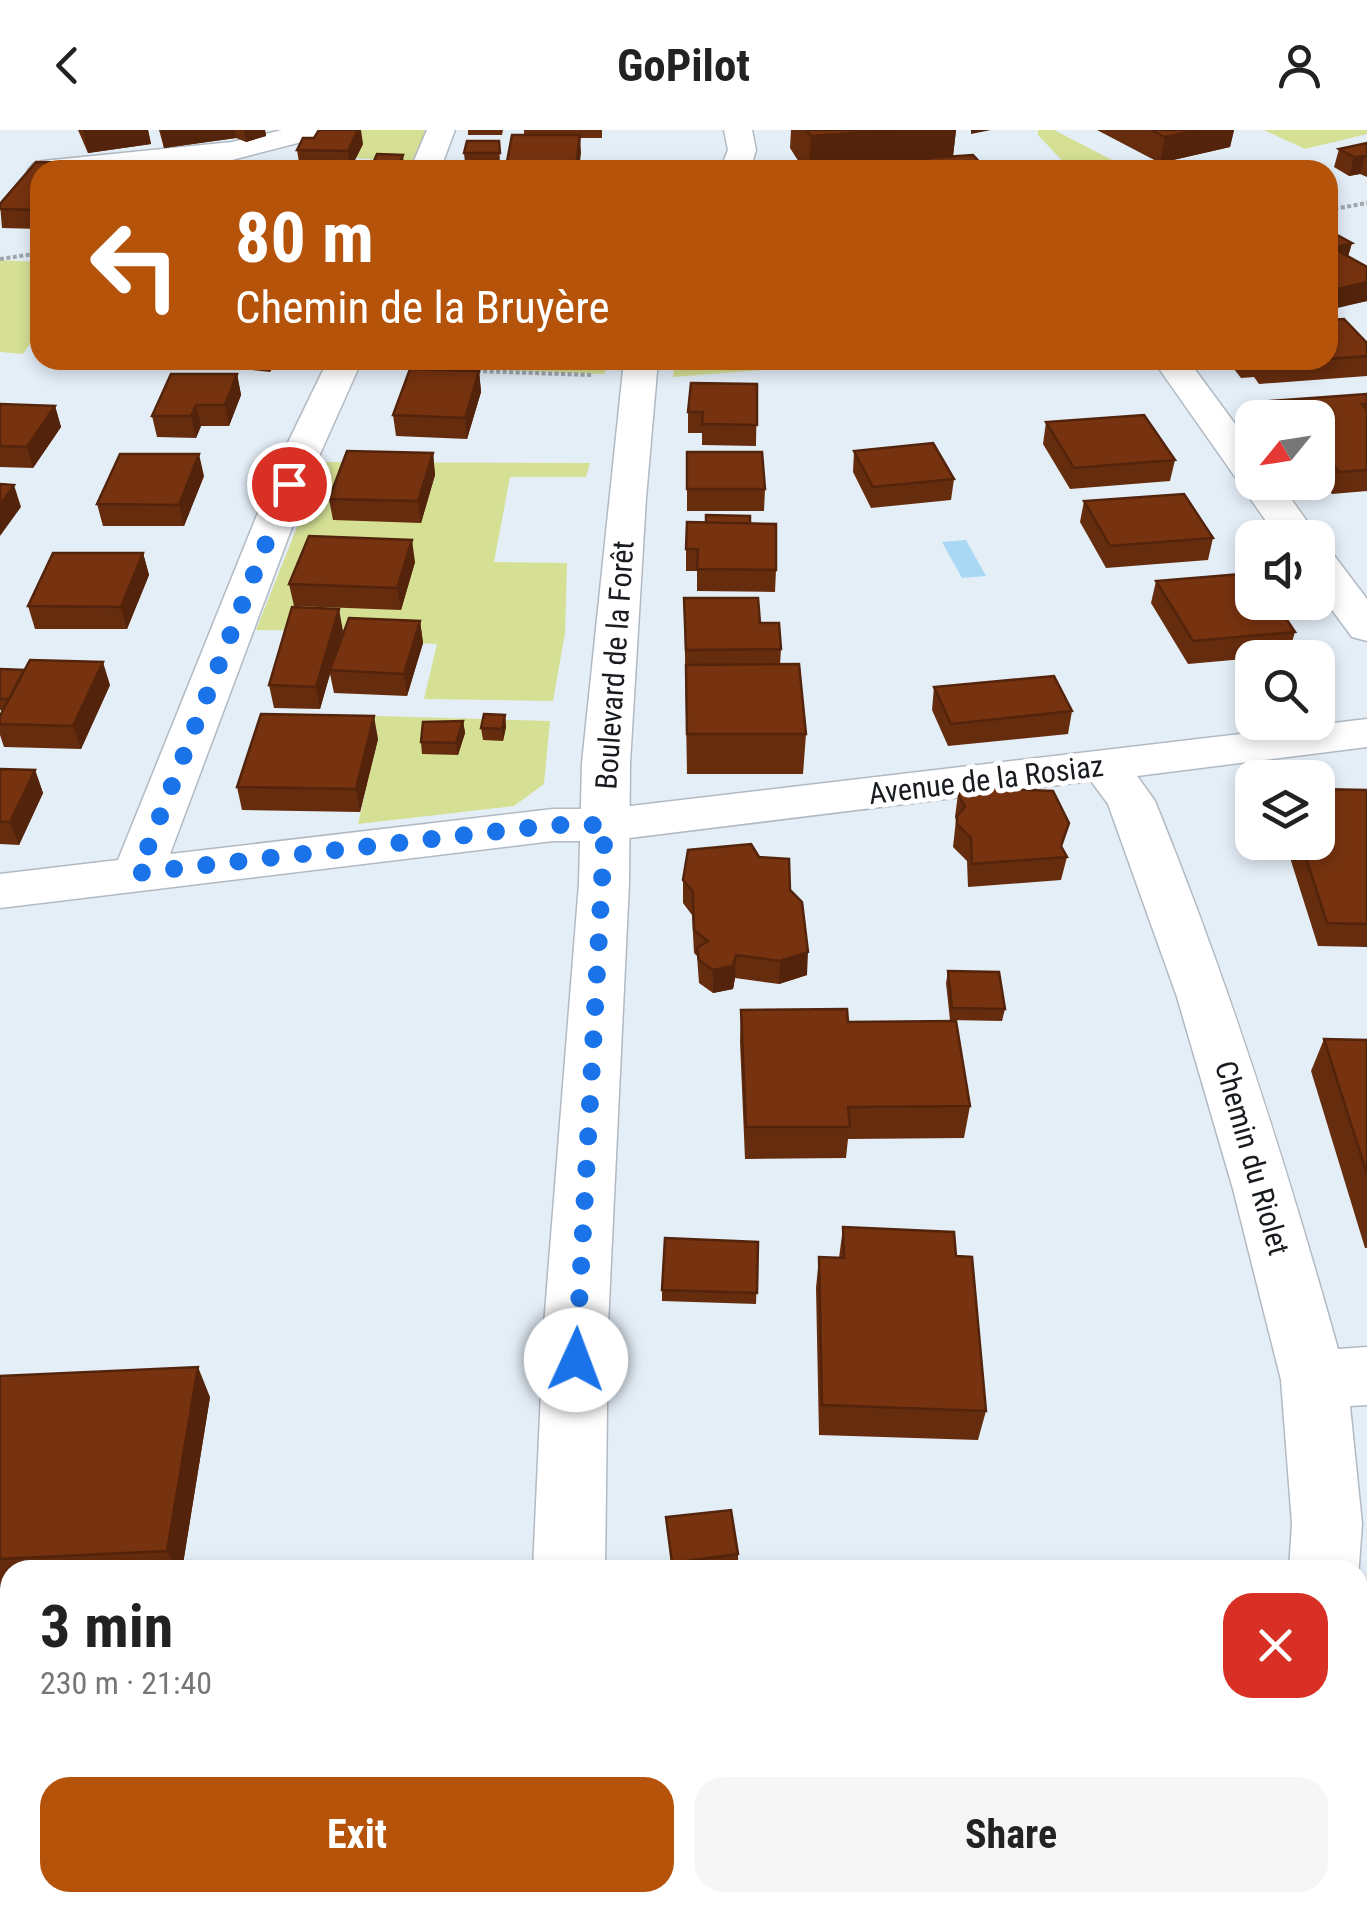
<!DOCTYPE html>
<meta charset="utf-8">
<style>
body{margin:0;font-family:"Roboto Condensed",sans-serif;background:#f6f6f6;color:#222;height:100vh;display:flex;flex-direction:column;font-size:38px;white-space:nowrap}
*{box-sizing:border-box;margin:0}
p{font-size:32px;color:#767676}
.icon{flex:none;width:55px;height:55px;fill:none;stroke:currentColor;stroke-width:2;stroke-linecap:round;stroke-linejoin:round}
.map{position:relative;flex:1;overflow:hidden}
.sheet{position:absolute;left:0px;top:1430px;width:1368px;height:352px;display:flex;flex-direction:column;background:#fff;border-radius:30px 30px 0 0;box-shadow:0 5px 15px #0003}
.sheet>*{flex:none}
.banner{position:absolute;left:30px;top:30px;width:1308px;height:210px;border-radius:30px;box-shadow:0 5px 15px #0003;background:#b45309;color:#fff;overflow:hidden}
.needle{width:65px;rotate:240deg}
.buttons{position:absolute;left:1235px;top:270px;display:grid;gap:20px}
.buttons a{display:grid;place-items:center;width:100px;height:100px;border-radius:20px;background:#fff;box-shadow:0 5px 15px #0003;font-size:50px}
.pin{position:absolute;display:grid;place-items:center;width:85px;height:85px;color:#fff;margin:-42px;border:5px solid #fff;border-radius:50%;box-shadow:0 2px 10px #0007}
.me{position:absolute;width:110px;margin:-55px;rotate:2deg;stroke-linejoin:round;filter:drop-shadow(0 0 8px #0008)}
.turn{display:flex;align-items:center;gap:35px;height:210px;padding:0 40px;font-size:45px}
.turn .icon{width:130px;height:130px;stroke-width:2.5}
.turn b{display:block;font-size:70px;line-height:85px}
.round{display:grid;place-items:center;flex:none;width:105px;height:105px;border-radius:30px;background:#f6f6f6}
.overview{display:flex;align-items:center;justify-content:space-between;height:170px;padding:0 40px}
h1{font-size:60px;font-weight:700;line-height:75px}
.action{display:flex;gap:20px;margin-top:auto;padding:20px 40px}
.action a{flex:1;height:115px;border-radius:30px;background:#b45309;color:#fff;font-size:40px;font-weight:700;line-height:115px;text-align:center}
.action a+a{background:#f6f6f6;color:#222}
header{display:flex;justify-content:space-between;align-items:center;height:130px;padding:0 40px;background:#fff;font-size:45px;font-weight:700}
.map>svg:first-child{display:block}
.green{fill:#d5e095}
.water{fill:#a8d8f4}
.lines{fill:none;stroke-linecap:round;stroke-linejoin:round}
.service-casing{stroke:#b1bac3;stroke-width:3}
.minor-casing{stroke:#b1bac3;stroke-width:3}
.tertiary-casing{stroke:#b1bac3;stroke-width:3}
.path{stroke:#9ea6ad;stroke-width:4;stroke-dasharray:4 2.5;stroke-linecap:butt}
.service{fill:#fff;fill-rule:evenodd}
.minor{fill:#fff;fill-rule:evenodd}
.tertiary{fill:#fff;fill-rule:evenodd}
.wall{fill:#662c0e}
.shaded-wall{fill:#53240b}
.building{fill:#773310;stroke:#53240b;stroke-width:2.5}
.route{stroke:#1a73e8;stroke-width:18;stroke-dasharray:0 32.4}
.labels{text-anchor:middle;stroke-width:10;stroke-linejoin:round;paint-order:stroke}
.street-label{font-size:30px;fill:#181b1f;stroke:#fff}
</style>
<header><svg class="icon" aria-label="back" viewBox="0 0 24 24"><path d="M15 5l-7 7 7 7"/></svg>GoPilot<svg class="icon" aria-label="person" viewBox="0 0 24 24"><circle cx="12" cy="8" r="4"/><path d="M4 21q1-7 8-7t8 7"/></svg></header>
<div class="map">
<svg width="1367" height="1782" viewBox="0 0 1367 1782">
<rect width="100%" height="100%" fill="#e4eef7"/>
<!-- green -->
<g class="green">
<path d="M347,0h83l-12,33 -62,-5 6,-13z"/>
<path d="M1038,0h16l64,33 1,5 -48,2 -33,-35z"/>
<path d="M1264,0h103v4l-62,15z"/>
<path d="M0,130l40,2v67l-17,25 -23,-2z"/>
<path d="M518,230h72l16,9 -2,5 -180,-7 -4,-6 80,1 5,4h10z"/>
<path d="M743,230h141l-211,17 1,-13z"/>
<path d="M323,332l267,1 -4,14h-76l-16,85 73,1 -2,70 -12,68 -129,-2 13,-55 -84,-4 2,-9 -99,-1z"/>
<path d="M274,583l276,8 -6,63 -30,22 -156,18 19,-85 -111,-2z"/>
</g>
<!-- water -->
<path class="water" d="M966,410l20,36 -24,2 -20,-36z"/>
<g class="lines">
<!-- service casing -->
<g class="service-casing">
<path id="service" d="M1367,1745v37h-50l4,-10h37v-23z"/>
</g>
<!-- minor casing -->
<g class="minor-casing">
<g id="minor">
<path d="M282,0h47l-4,6 -93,24 -103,10h-89v8l-12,-8 5,-6 10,-3 189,-19z"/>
<path d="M427,0h28l-15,40h-30z"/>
<path d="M328,230h34l-46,103 -146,391 383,-45h52l762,-90v28l-230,29 18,25c73,179 131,362 183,548l29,-2v58l-17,1 12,118 -4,54v-8h-69l3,-46 -11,-144 -48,-191 -56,-192 -69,-193 -17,-23 -486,60h-52l-553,67v-34l118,-14 160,-397z"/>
<path d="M1153,230h35l64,87v35h27l40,56 -1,2 -40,-2z"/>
<path d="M1318,421l15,3 34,45v42l-15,-4 -34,-46z"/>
<path d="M1089,1772h89l-4,10h-89z"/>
</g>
</g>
<!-- tertiary casing -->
<g class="tertiary-casing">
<g id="tertiary">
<path d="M724,0h28l4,20 -6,20h-30l8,-20z"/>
<path d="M624,230h34l-12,138 -16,265 -1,120 -21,442 -3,245h-72l11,-245 35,-442 3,-120z"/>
<rect x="538" y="1772" width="82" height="10"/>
</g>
</g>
<!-- path -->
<g class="path">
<path d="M1328,80l39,-7"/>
<path d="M0,129l34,-5"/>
<path d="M410,230l6,9 176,6"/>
<path d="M482,231l23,2 5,7"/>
</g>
<!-- service -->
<use href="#service" class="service"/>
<!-- minor -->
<use href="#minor" class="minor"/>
<!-- tertiary -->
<use href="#tertiary" class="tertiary"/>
</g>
<!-- wall -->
<g class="wall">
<path d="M78,0h70l3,14 -63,9z"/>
<path d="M159,0h106l1,6 -20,6 -10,-4 -72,10z"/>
<path d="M468,0h35l-1,5h-34z"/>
<path d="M524,0h78v8h-22l-1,32h-73v-3l18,-32z"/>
<path d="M791,0h165l-3,26 -28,14 1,-3 -37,3h-85l-14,-22z"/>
<path d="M1097,0h137l-4,17 -70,16z"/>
<path d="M499,11l1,22h-35l-1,-10z"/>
<path d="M1367,13v34l-7,-3 -11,2 -15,-9 5,-18z"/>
<path d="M363,14l-13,26 -50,-1 -3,-19z"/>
<path d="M403,25l1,10 -2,5h-27l-1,-9z"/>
<path d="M36,32l58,1 1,7h-55v59l-38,-1 -2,-24z"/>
<path d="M1328,100l24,13 -4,13 19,11v34l-39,8z"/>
<path d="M1328,190l39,23v33l-108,8 -5,-7 -13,1 -14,-18h101z"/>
<path d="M215,230h62l-7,12 -53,-6z"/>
<path d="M420,230h89l-1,2z"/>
<path d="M569,230h21v3l-21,-1z"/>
<path d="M479,241l2,21 -14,47 -71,-3 -3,-21z"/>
<path d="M237,244l4,21 -12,31h-28l-5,12 -39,-1 -5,-21z"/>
<path d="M757,254l-1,62 -54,-1v-12h-14v-21z"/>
<path d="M1367,264v97l-35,3 -14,-20v-56h-52l4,-17z"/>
<path d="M0,274l55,2 6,21 -28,41 -33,-1z"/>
<path d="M1046,292l129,38 -5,21 -100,8 -27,-45z"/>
<path d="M854,321l100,28 -3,21 -80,8 -18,-36z"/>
<path d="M687,322l78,37 -1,22h-77z"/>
<path d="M433,323l2,22 -14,48 -88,-3 -4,-21z"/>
<path d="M204,346l-20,50h-81l-6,-22z"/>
<path d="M1084,371l129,37 -5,22 -102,8 -26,-46z"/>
<path d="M751,394l25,46 -1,22 -78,-1v-20h-11v-22z"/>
<path d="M143,423l6,22 -22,54h-92l-7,-23z"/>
<path d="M415,432l-14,48 -107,-4 -5,-22z"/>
<path d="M1156,451l139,51 -7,23 -100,9 -37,-61z"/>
<path d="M684,468l76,25 21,26 -1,16 26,69 -3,40h-116z"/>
<path d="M420,491l3,22 -16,53 -73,-3 -4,-19 -10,35 -46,-1 -5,-23 74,-54 -5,15z"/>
<path d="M0,539l110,16 -29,64 -77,-2 -4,-12v-11l3,-13 -3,-1z"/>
<path d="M934,557l138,24 -4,23 -120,12 -16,-36z"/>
<path d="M505,585l1,12 -3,14 -20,-1 -2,-12z"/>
<path d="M463,591l2,12 -7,22 -36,-1 -1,-12z"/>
<path d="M378,609l-18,73 -118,-2 -5,-23z"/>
<path d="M0,639l35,1 8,23 -24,52 -19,-1z"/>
<path d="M1367,660v157l-49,-1 -33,-104h33z"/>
<path d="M958,664l104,55 5,8 -6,23 -93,7 -1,-26 -14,-14 3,-27 -1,-3z"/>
<path d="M759,727l31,33 17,85 -28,9 -44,-6 -2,11 -20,4 -14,-10 -2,-27 -3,-3 -2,-38 -9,-12v-23z"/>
<path d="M948,841l57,38 -3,12 -52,-1 -4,-37z"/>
<path d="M741,880l107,12 122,84 -6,32 -116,1 -2,19 -101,1 -5,-117z"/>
<path d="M1324,909l43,1v208h-2l-54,-177z"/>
<path d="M843,1097l143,184 -8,29 -159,-5 -3,-147 3,-31 20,1z"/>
<path d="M758,1112l-2,62 -94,-3v-11z"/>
<path d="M0,1246l210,21 -28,173h-172v17l-10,1z"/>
<path d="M666,1387l72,37v10l-45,6h-21z"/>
<path d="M752,1772h196l3,10h-198z"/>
</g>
<!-- shaded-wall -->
<g class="shaded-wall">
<path d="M83,0h65l3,14 -63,9z"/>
<path d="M161,0h73l2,8 -72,10z"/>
<path d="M244,0h21l1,6 -20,6z"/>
<path d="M358,0h3l2,14 -13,26 -2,-19z"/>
<path d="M893,0h63l-4,35 -25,-7 -1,9 -37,3h-80l2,-34z"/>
<path d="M971,0h20l-20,4z"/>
<path d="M1197,0h37l-4,17 -70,16 5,-26z"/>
<path d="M580,5l1,18 -2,17h-2z"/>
<path d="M1365,25l-5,19 -11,2 5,-19z"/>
<path d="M1352,113l-6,20 -13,-15z"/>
<path d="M1367,152v19l-38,9 5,-20z"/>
<path d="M268,230h9l-7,12z"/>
<path d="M479,241l2,21 -14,47 -2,-21z"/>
<path d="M237,244l4,21 -12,31 -4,-21z"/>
<path d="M196,275l5,21 -5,12 -5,-22z"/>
<path d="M55,276l6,21 -28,41 -6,-21z"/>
<path d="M433,323l2,22 -14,48 -3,-22z"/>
<path d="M199,324l5,22 -20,50 -5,-21z"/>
<path d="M14,355l7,22 -21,29v-31z"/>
<path d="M412,410l3,22 -14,48 -4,-22z"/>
<path d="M143,423l6,22 -22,54 -6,-22z"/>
<path d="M339,479l4,22 -11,39h-2v4l-10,35 -4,-22z"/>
<path d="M420,491l3,22 -16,53 -3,-22z"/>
<path d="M103,532l7,23 -29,64 -8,-23z"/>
<path d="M505,585l1,12 -3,14 -1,-12z"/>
<path d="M374,586l4,23 -18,73 -4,-23z"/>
<path d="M463,591l2,12 -7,22 -2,-12z"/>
<path d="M35,640l8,23 -24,52 -9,-23z"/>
<path d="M808,822l-1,23 -28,9 1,-23z"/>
<path d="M736,825l-1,23 -2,11 -20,4v-23z"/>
<path d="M198,1237l12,30 -28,173h-5l-10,-19z"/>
<path d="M228,1772h17l-2,10h-17z"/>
</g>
<!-- building -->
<g class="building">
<path d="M319,0h39l-10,21 -51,-1 6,-12h11z"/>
<path d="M806,0h87l-82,6z"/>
<path d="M1151,0h46l-32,7z"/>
<path d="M512,5h68l-4,31 -70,1z"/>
<path d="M467,11h32l1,12h-36z"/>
<path d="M1367,13v13l-13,1 -15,-8z"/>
<path d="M377,24l26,1 -3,7 -26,-1z"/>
<path d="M973,25l14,15 -62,-1 8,-4 -6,-7z"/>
<path d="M36,32l58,1 -5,7h-49v40l-40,-1v-5z"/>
<path d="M153,34l64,1 -3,5h-65z"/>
<path d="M854,37l2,3h-29z"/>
<path d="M1328,100l24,13 -19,5 34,19v15l-33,8 -6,-3z"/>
<path d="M1344,189l23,24v13l-39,3v-39z"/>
<path d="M1262,230h45l-42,3z"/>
<path d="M410,239l69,2 -14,47 -72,-3z"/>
<path d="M171,244h66l-12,31h-29l-5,11h-39z"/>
<path d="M691,253l66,1v41l-55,-1 1,-12h-15z"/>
<path d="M1367,264v10h-5l5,6v60l-28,2 -21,-27v-27h-35l-13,-17z"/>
<path d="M0,274l55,2 -28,41 -27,-1z"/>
<path d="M1144,285l31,45 -101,8 -28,-46z"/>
<path d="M933,313l21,36 -81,8 -19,-36z"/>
<path d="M347,321l86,2 -15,48 -89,-2z"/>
<path d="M687,322h75l3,37h-78z"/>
<path d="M120,324h79l-20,51 -82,-1z"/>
<path d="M0,354l14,1 -14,20z"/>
<path d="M1184,364l29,44 -103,8 -26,-45z"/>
<path d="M706,385l44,1v8l-44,-1z"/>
<path d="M687,392l89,2v46l-79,-1 1,-20h-12z"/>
<path d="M309,406l103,4 -15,48 -108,-4z"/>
<path d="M53,423h90l-22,54 -93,-1z"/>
<path d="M1252,443v29h23l20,30 -102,9 -37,-60z"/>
<path d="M684,468h74l2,25h19l2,26 -95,1z"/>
<path d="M292,477l47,2 -23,78 -47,-2z"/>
<path d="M349,488l71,3 -16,53 -74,-4z"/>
<path d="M30,530l73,2 -30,64 -73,-2v-8z"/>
<path d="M799,534l7,70h-119l-1,-69z"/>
<path d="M0,539l24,1 -15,29h-9z"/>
<path d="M1054,546l18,35 -121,13 -17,-37z"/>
<path d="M261,584l113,2 -18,73 -119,-2z"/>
<path d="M484,584l21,1 -3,14 -21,-1z"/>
<path d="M463,591l-7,22 -35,-1 2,-20z"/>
<path d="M0,639l35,1 -25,52h-10z"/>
<path d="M974,658l79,3 16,32 -8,23 6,11 -95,7 -1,-26 -14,-14v-8l8,-9 -7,-13z"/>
<path d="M1318,659l49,1v134l-40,-1 -26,-81h17z"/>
<path d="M751,714l8,13 30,2 1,31 12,12 6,50 -28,9 -44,-6 -3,11 -20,4 -14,-10 -2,-12 11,-7 -14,-11 -1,-38 -10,-12 5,-30z"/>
<path d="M948,841l51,1 6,37 -53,-1z"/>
<path d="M847,879l1,13 108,-1 14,85 -122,1 2,20h-104l-5,-117z"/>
<path d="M1324,909l43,1v134z"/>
<path d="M843,1097l111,5 2,24 16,1 14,154 -164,-6 -3,-148 25,1z"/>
<path d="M665,1108l93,4 -1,51 -95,-3z"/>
<path d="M198,1237l-31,184 -167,8v-183z"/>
<path d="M731,1380l7,44 -66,9 -6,-46z"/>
<path d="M0,1596h10v176h218l-2,10h-226z"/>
<path d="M758,1772h190l3,10h-192z"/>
</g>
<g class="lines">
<!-- route -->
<path class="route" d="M289,354l-151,389 415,-48h52l-29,535"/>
</g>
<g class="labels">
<!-- street labels -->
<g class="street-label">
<text transform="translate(615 535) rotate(-86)" y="10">Boulevard de la Forêt</text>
<text transform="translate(986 650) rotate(-7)" y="10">Avenue de la Rosiaz</text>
<text transform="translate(1252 1028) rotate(74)" y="10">Chemin du Riolet</text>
</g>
</g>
</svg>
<div class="buttons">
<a><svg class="needle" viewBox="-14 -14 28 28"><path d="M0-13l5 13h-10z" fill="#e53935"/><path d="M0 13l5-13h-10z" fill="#767676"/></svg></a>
<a><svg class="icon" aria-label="sound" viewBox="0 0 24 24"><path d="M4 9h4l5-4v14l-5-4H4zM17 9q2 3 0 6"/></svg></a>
<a><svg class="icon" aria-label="search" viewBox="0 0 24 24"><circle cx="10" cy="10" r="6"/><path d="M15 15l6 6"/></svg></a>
<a><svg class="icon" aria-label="layers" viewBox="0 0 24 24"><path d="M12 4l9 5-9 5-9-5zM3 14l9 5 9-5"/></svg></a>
</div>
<div class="pin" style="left:289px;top:354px;background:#d93025"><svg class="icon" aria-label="arrive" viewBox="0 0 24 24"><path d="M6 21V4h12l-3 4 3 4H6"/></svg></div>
<svg class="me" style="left:576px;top:1230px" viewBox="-20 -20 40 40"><circle r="19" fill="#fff"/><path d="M0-13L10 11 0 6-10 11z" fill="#1a73e8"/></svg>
<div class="banner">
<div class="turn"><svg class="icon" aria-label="left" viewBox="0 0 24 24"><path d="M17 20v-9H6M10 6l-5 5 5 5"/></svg><div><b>80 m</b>Chemin de la Bruyère</div></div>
</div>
<section class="sheet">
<div class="overview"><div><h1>3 min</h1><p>230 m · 21:40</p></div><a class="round" style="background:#d93025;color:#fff"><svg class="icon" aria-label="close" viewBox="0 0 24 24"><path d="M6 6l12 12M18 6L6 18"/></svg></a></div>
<div class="action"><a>Exit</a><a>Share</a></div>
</section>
</div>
